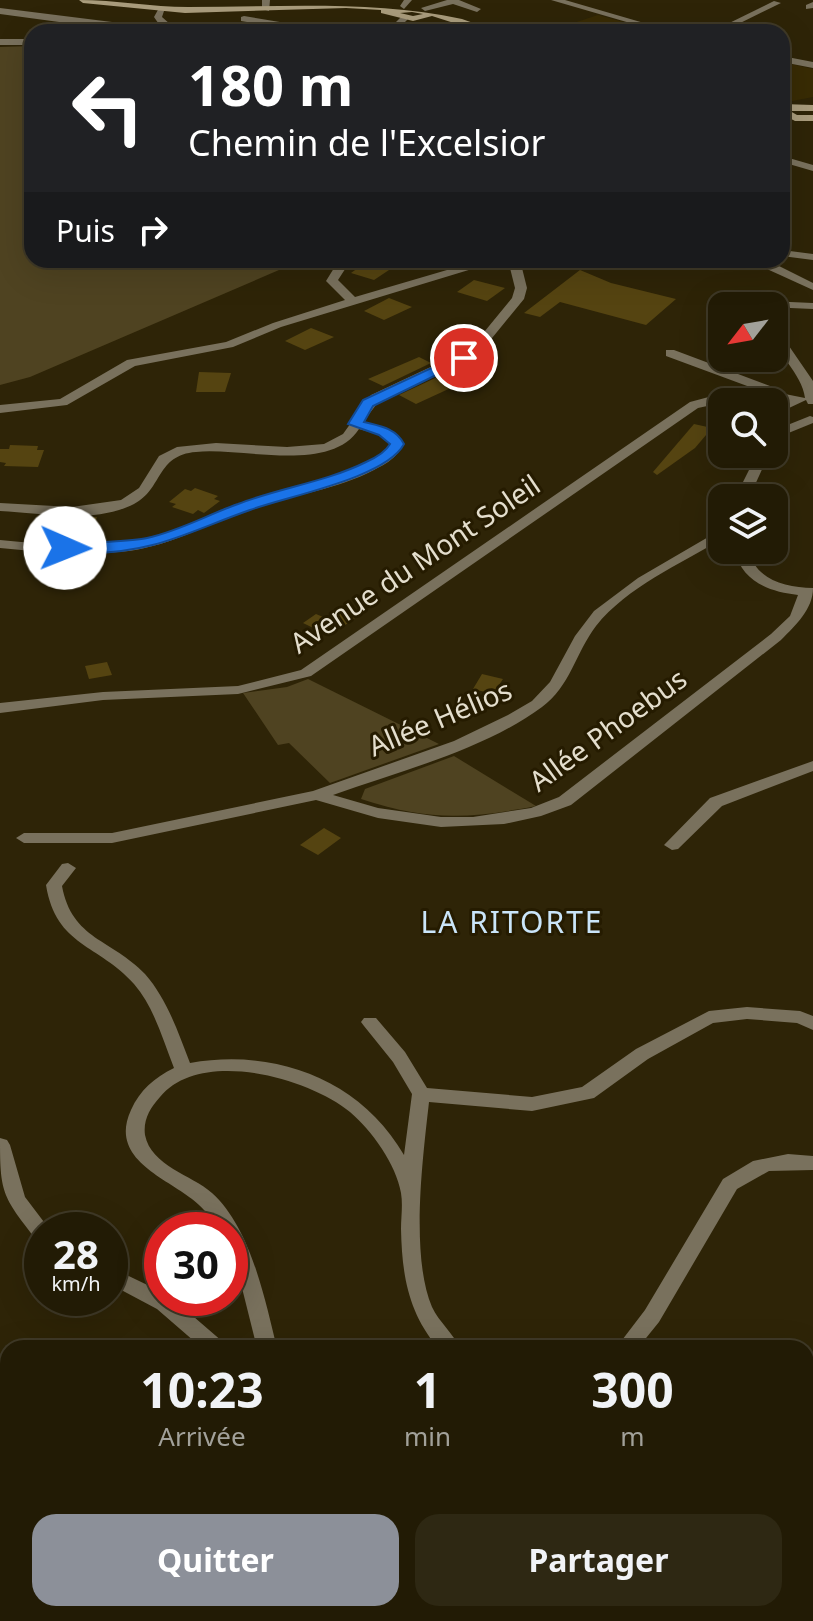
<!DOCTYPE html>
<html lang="fr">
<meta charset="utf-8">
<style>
body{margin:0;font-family:"Noto Sans",sans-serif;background:#2e2813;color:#f1f3f6;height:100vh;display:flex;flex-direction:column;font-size:30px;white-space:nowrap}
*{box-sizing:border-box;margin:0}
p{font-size:26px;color:#a2a19a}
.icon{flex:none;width:44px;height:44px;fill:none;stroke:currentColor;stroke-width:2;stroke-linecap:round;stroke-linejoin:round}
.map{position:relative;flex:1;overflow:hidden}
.sheet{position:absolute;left:0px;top:1340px;width:814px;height:282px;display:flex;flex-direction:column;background:#221b05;border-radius:24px 24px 0 0;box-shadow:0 8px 32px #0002,0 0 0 2px #3f3927}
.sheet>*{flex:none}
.guide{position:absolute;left:24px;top:24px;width:766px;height:244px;border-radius:24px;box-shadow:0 8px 32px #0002,0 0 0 2px #3f3927;background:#202124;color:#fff;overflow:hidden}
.needle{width:52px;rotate:239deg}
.buttons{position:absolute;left:708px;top:292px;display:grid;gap:16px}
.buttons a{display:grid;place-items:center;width:80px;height:80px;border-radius:16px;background:#221b05;box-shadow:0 8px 32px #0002,0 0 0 2px #3f3927;font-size:40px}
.speed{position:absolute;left:24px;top:1212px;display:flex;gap:16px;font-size:40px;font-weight:700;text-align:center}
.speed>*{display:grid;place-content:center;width:104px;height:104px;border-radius:50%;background:#221b05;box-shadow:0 8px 32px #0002,0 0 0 2px #3f3927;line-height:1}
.speed small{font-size:20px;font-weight:400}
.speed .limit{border:12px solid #d22;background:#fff;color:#111}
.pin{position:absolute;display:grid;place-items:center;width:68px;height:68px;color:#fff;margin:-34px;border:4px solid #fff;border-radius:50%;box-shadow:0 2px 8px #0007}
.me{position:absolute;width:88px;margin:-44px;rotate:91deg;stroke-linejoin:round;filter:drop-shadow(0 0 6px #0008)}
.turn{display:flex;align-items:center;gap:28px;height:168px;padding:0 32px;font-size:36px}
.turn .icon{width:104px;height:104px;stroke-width:2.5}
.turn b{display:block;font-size:56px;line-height:68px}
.then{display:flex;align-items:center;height:76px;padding:0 32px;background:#0003;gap:16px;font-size:30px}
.eta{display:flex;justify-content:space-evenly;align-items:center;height:136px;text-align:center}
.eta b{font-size:48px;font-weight:700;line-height:56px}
.primary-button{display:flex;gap:16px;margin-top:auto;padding:16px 32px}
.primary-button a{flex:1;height:92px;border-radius:24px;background:#8c9099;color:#fff;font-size:32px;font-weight:700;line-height:92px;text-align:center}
.primary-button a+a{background:#2e2813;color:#f1f3f6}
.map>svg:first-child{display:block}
.built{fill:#382b04}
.green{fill:#4f4321}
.building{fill:#541}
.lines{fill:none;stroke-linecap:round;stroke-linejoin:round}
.street{fill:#79715d;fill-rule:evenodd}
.secondary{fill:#a99c7c;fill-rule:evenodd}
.route{fill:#1a73e8;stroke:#114b97;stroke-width:2}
.labels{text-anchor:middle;stroke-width:6;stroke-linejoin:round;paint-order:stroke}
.street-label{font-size:28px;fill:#e4decd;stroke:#251b00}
.neighbourhood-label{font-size:30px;letter-spacing:2px;fill:#cae5f9;stroke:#251b00}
</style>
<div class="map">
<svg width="813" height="1621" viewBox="0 0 813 1621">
<rect width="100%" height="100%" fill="#2e2407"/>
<!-- built -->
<g class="built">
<path d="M598,15l61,17h-113z"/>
<path d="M782,62l31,7v28l-31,6z"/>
</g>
<!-- green -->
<g class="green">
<path d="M32,46v214h243l4,10 -249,107 -30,8v-338z"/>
<path d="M308,679l131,65 -109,39 -41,-40 -11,2 -35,-52 44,-6z"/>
<path d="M454,756l82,50c-67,13 -109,15 -175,-7l4,-10z"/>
</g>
<!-- building -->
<g class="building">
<path d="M369,260h6l20,6 -21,14 -23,-7z"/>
<path d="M580,270l31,13 65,16 -30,26 -86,-23 -20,15 -16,-4z"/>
<path d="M474,280l31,8 -18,13 -30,-9z"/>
<path d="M389,298l23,9 -28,13 -20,-9z"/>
<path d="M311,328l23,9 -29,13 -20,-9z"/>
<path d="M419,357l12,6 -48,23 -15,-7z"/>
<path d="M199,372l32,1 -6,19h-29z"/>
<path d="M448,372l18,9 -50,23 -17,-9z"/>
<path d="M694,424l18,4 -17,20 -38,27 -4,-3z"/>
<path d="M10,445l28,1 -1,4h7l-6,17 -34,-1 2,-3 -6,-1v-13h9z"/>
<path d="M195,488l23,8 -4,3 6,2 -16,12 -6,-3 -5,4 -21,-7 4,-3 -7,-2 16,-13 6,2z"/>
<path d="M97,517l-6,23 -44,-1 6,-21z"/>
<path d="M353,606l6,9 -29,21 -27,-13 13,-9 14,6z"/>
<path d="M107,662l5,13 -23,4 -4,-13z"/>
<path d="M482,674l21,5 -10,15 -20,-5z"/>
<path d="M324,828l17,10 -23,17 -18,-10z"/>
</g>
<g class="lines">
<!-- street -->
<g class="street">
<path d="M262,0h8l-1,11 -7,-2z"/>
<path d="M404,0h8l-8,9 -4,-3z"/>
<path d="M447,0h12l22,9 -4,3 -24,-8 -28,7 -4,-3z"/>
<path d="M551,0h14l110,32h-14z"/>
<path d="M774,1l7,2 -59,29h-11z"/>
<path d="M813,2v6l-7,1v-4z"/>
<path d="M0,8l144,18 4,3 -3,3h-12l-133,-18z"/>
<path d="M159,8h6l-3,9 17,15c-13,0 -18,-4 -25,-15z"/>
<path d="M244,16l78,13 4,3h-20l-65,-11v-4z"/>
<path d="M402,16l7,2 -14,14h-9z"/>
<rect x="0" y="39" width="32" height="6"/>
<path d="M782,56l31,6v6l-31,-6z"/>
<path d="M790,114l5,3 -2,2 -11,3v-6z"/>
<path d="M782,156l31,9v6l-31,-9z"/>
<path d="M782,250l31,4v6l-31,-4z"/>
<path d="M339,260h12l-13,20 17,17 109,-32 7,-5h14l-13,9 -191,58 -48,20 -98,19 -68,39 -67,8v-8l60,-6 67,-39 99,-18 47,-19 72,-23 -19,-19z"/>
<path d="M508,260h12l7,28 -3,11 -45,55 -100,47 -16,21 25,7 14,12c0,14 -16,23 -28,29 -38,20 -82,25 -123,39 -41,14 -79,36 -122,42 -43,5 -86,1 -129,-3v-8c44,4 90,9 134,2 36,-7 69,-25 103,-37 50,-18 113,-21 153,-58v-5l-10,-7 -21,-6c-29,45 -117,18 -163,23 -40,3 -33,37 -62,52 -39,20 -93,9 -134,7v-8l72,4 49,-7 18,-12 20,-32 18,-9 39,-4 71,4 37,-3 19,-10 28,-39 100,-47 41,-50 3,-10z"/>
<path d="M755,260h12l46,23v7l-57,-26z"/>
<path d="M724,299l89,4v6l-89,-4 -4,3 2,10 -14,-9 4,-7z"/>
<path d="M774,329l4,1 35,51v23h-5l-2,-4 -17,8 1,16 20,-8 3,1v6l-27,11 -12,9 5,-27 -3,-10 8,-5 -40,-3 -46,10 -387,268 -73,18 -135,6 -103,13v-10l103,-11 135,-6 63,-16 389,-268 41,-11 27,-1 -92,-34v-6h8l96,36v5l35,7c-3,-26 -31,-43 -31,-69z"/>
<path d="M757,454h12l-20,44h-14z"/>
<path d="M722,529v10c-42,25 -95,48 -126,87 -20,26 -26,61 -54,81 -60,44 -140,63 -209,88l45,13 63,9h32l58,-9 28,-11 212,-163 19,-18 8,-21c-29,-3 -57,-14 -63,-45h14c6,30 36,37 64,38 0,21 -17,37 -32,52l-210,165 -30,11 -37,8 -63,3 -63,-9 -62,-18 -204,43h-88l-8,-5 8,-5h88l201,-42 141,-50 54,-26 24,-14 18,-19 25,-46 19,-25 44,-33z"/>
<path d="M813,761v10l-91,35 -44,43 -6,1 -8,-5 46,-47z"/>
<path d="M68,863l8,5 -14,18c10,54 50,53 83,88 22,25 33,58 45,89 85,-15 170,16 214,92l8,-61 -19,-32 -29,-36 -3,-4 3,-4h12l29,34 22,36 105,9 50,-10 54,-38 73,-38 38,-4 53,4 13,5v14l-16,-7 -50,-4 -34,4 -65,36 -54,39 -62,13 -103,-9c-6,55 -19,153 3,205 7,15 21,26 28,41h-22c-30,-36 -36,-73 -37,-119 0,-12 2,-24 0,-36 -5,-29 -29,-62 -51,-81 -43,-35 -150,-64 -190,-15 -10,11 -17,23 -15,38 6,31 47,40 67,58 39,35 53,107 65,155h-20l-19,-76 -8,-17v-25h-13c-5,-9 -10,-18 -18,-25 -27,-26 -92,-43 -68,-95 9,-20 23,-32 43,-42 -11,-28 -20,-61 -40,-84 -35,-40 -78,-37 -88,-99l16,-21z"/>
<path d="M0,1138l7,2 3,5 15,52 25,33h-8v11l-7,-3c-33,-42 -35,-46 -35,-100z"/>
<path d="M788,1154l25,2v14l-44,1 -32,18 -78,133 -21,26h-22l29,-38 78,-131 30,-18z"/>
<path d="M110,1267l52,25v6h10l51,44 3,6h-24l-45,-39 -47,-25z"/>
<path d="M813,1421v25l-7,2v-25z"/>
<rect x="313" y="1614" width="24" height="7"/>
<path d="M648,1614h27l-4,7h-26z"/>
</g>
<!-- secondary -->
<g class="secondary">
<path d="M79,0c36,0 73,7 109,7 91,0 186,-7 274,12 11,4 24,7 33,13h-13l-50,-16 -19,5 -32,-8v-3l-35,-2 -161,5 -102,-10zM412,12l11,2 -10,2 -13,-3z"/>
<path d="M782,104l31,1v6h-23l7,4h16v6h-18l-13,-7z"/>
</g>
</g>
<!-- route -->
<path class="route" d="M459,355l12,3 -98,48 -9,16c16,4 32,6 40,22 -18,34 -116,52 -154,66 -60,21 -97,44 -164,43 -10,0 -21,2 -29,-5 8,-7 71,-5 90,-10 32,-7 60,-23 91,-34 41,-16 88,-22 128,-42 9,-4 19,-9 24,-18l-11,-9 -31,-11 15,-24z"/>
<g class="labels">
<!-- street labels -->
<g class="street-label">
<text transform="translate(415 564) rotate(-34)" y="10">Avenue du Mont Soleil</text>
<text transform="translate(440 718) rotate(-23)" y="10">Allée Hélios</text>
<text transform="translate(608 730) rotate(-36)" y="10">Allée Phoebus</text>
</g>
<!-- neighbourhood labels -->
<g class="neighbourhood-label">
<text x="512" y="933">LA RITORTE</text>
</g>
</g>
</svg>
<div class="buttons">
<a><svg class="needle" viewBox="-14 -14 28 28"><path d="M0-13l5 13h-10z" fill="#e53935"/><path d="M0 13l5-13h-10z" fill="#a2a19a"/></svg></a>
<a><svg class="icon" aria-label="search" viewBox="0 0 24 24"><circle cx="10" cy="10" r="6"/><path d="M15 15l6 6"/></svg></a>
<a><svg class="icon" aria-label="layers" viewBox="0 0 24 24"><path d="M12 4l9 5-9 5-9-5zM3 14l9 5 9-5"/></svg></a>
</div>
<div class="speed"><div>28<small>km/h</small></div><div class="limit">30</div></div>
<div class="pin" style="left:464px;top:358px;background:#d93025"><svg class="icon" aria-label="arrive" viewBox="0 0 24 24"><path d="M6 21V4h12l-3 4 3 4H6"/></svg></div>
<svg class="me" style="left:65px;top:548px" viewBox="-20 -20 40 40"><circle r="19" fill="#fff"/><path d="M0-13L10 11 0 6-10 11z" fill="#1a73e8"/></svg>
<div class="guide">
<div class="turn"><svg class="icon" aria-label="left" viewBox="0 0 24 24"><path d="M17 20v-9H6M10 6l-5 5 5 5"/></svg><div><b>180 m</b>Chemin de l'Excelsior</div></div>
<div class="then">Puis<svg class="icon" aria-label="right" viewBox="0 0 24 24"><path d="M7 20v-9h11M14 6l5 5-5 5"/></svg></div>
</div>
<section class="sheet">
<div class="eta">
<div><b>10:23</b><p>Arrivée</p></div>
<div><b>1</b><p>min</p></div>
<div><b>300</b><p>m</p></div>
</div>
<div class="primary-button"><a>Quitter</a><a>Partager</a></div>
</section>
</div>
